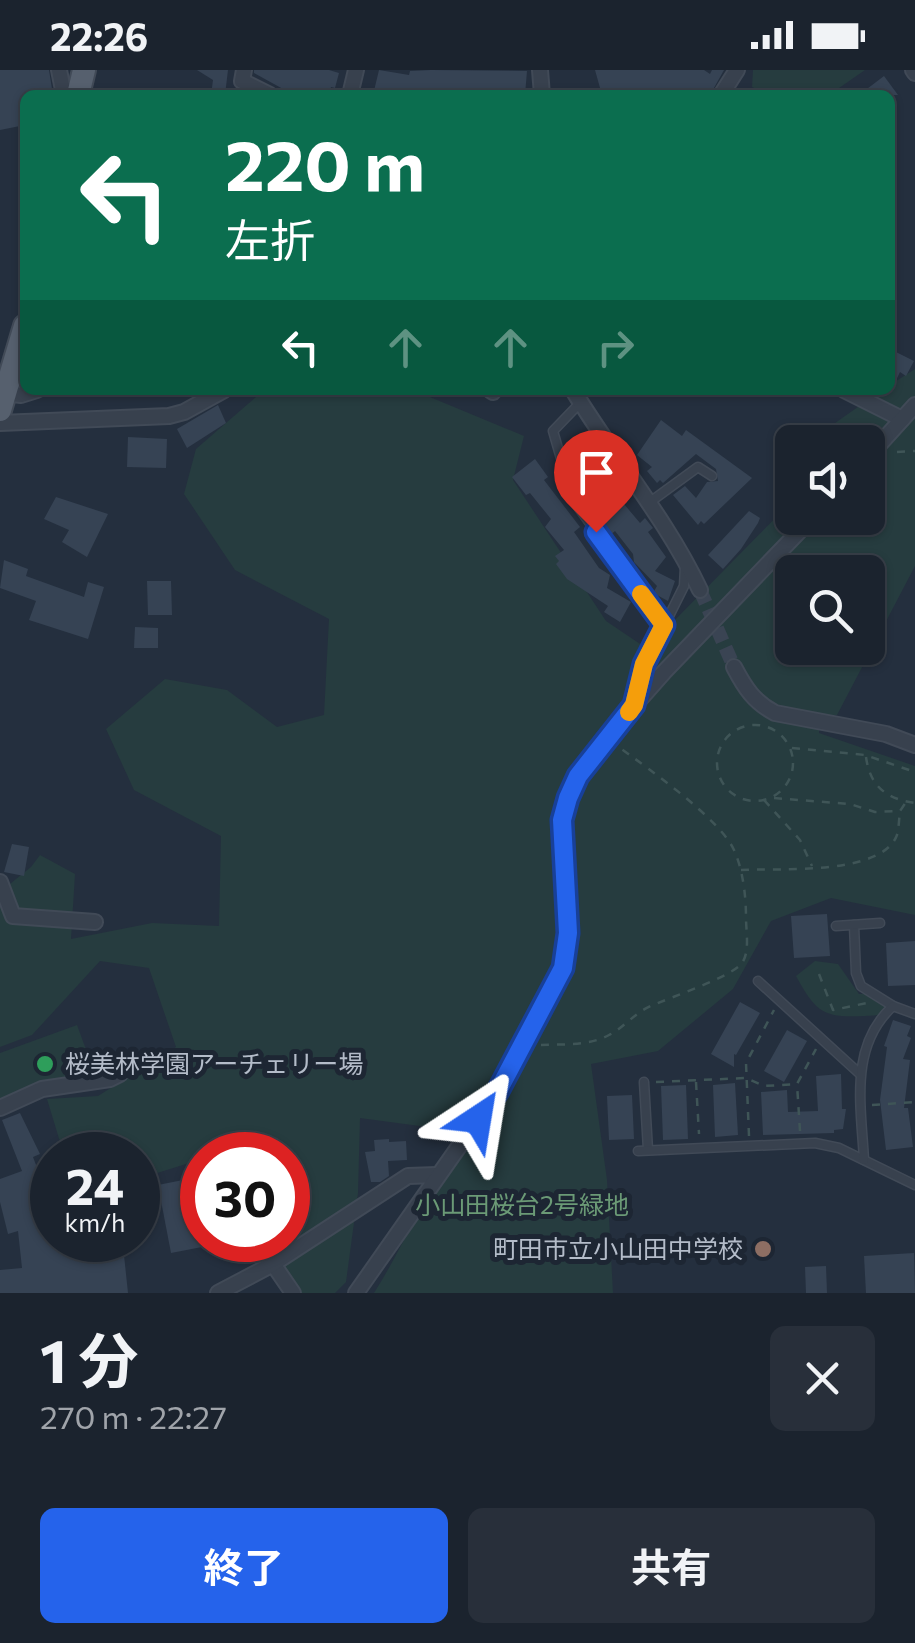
<!DOCTYPE html>
<html lang="ja">
<meta charset="utf-8">
<style>
body{margin:0;font-family:Commissioner,"Noto Sans JP",sans-serif;background:#282f3a;color:#f1f3f6;height:100vh;display:flex;flex-direction:column;font-size:38px;white-space:nowrap}
*{box-sizing:border-box;margin:0}
p{font-size:32px;color:#a0a4aa}
.icon{flex:none;width:55px;height:55px;fill:none;stroke:currentColor;stroke-width:2;stroke-linecap:round;stroke-linejoin:round}
.map{position:relative;height:1223px;overflow:hidden}
.sheet{display:flex;flex-direction:column;background:#1b232e;flex:1}
.sheet>*{flex:none}
.banner{position:absolute;left:20px;top:20px;width:875px;height:305px;border-radius:15px;box-shadow:0 2px 8px #0004,0 0 0 2px #39404a;background:#0b6e4f;color:#fff;overflow:hidden}
.tools{position:absolute;left:775px;top:355px;display:grid;gap:20px}
.tools a{display:grid;place-items:center;width:110px;height:110px;border-radius:15px;background:#1b232e;box-shadow:0 2px 8px #0004,0 0 0 2px #39404a;font-size:50px}
.speed{position:absolute;left:30px;top:1062px;display:flex;gap:20px;font-size:50px;font-weight:700;text-align:center}
.speed>*{display:grid;place-content:center;width:130px;height:130px;border-radius:50%;background:#1b232e;box-shadow:0 2px 8px #0004,0 0 0 2px #39404a;line-height:1}
.speed small{font-size:25px;font-weight:400}
.speed .limit{border:15px solid #d22;background:#fff;color:#111}
.pin{position:absolute;display:grid;place-items:center;width:85px;height:85px;color:#fff;margin:-102px -42px;border-radius:50% 50% 50% 0;rotate:-45deg;box-shadow:0 0 10px #0007}
.pin .icon{rotate:45deg}
.me{position:absolute;width:110px;margin:-55px;rotate:33deg;stroke-linejoin:round;filter:drop-shadow(0 0 8px #0008)}
.turn{display:flex;align-items:center;gap:35px;height:210px;padding:0 40px;font-size:45px}
.turn .icon{width:130px;height:130px;stroke-width:2.5}
.turn b{display:block;font-size:70px;line-height:85px}
.lanes{display:flex;align-items:center;height:95px;padding:0 40px;background:#0003;justify-content:center;gap:50px;direction:ltr}
.lanes .off{opacity:.35}
.round{display:grid;place-items:center;flex:none;width:105px;height:105px;border-radius:15px;background:#282f3a}
.headline{display:flex;align-items:center;justify-content:space-between;height:170px;padding:0 40px}
h1{font-size:60px;font-weight:700;line-height:75px}
.primary-button{display:flex;gap:20px;margin-top:auto;padding:20px 40px}
.primary-button a{flex:1;height:115px;border-radius:15px;background:#2563eb;color:#fff;font-size:40px;font-weight:700;line-height:115px;text-align:center}
.primary-button a+a{background:#282f3a;color:#f1f3f6}
.status{display:flex;justify-content:space-between;align-items:center;height:70px;padding:0 50px;background:#1b232e;direction:ltr}
.status svg{height:28px;fill:currentColor}
.map>svg:first-child{display:block}
.green{fill:#263c3f;fill-rule:evenodd}
.building{fill:#364354}
.lines{fill:none;stroke-linecap:round;stroke-linejoin:round}
.street-tunnel{stroke:#3a4453;stroke-width:14;stroke-dasharray:14 7;stroke-linecap:butt}
.lane-casing{stroke:#414a57;stroke-width:11}
.street-casing{stroke:#414a57;stroke-width:18}
.primary-casing{stroke:#414a57;stroke-width:26}
.path{stroke:#3f5557;stroke-width:2.5;stroke-dasharray:8 8;stroke-linecap:butt}
.lane{stroke:#38414e;stroke-width:8}
.street{stroke:#38414e;stroke-width:14}
.primary{stroke:#56606e;stroke-width:22}
.route-casing{stroke:#184099;stroke-width:25}
.route{stroke:#2563eb;stroke-width:18}
.slow{stroke:#f59e0b;stroke-width:18}
.leisure-dot{fill:#2e9e5b;stroke:#1d2633;stroke-width:4}
.education-dot{fill:#8d6e63;stroke:#1d2633;stroke-width:4}
.labels{text-anchor:middle;stroke-width:10;stroke-linejoin:round;paint-order:stroke}
.poi-label{font-size:25px;fill:#b4bcc9;stroke:#1d2633;text-anchor:start}
.park-label{font-size:25px;fill:#6b9a76;stroke:#1d2633}
</style>
<div class="status"><b>22:26</b><svg viewBox="0 0 49 12"><path d="M0 12V9h3v3zM5 12V6h3v6zM10 12V3h3v9zM15 12V0h3v12zM26 1h20v11H26zM47 4h2v5h-2z"/></svg></div>
<div class="map">
<svg width="915" height="1223" viewBox="0 0 915 1223">
<rect width="100%" height="100%" fill="#242f3e"/>
<!-- green -->
<g class="green">
<path d="M753,0h112l-36,25h-60l-17,-8z"/>
<path d="M915,299v197l-78,149 -17,1 -1,17 96,33v149l-84,-17 -60,23 -38,68 -75,62 -67,13 16,116 6,113h-239c30,-47 50,-99 83,-145l-15,-19 -82,-11 -2,75 -12,89 -11,11h-44l-17,-36 -1,-17h15v-85h-21l-1,-16 -52,16h-12v4l-64,20v-24h-74l-17,-56 51,-3 78,-49 -27,-79 -49,-7 -68,74 -32,12v-155l31,-25 9,-12 35,19 -4,65 81,-16 67,3 2,-90 -87,-46 -28,-61 59,-50 62,11 50,37 47,-12 5,-96 -94,-49 -51,-76 12,-45 68,-59h149l111,46 -11,44 93,141 49,33 15,-29 122,-124v17h76v-76h-47l7,-14 54,-38h8v-5zM792,502h76v76h-76z"/>
<path d="M815,891l23,3 21,30 17,-1 17,13c-11,10 -13,9 -28,10 -41,2 -49,-3 -69,-40z"/>
<path d="M77,955l18,49 -56,9 -39,18v-48z"/>
</g>
<!-- building -->
<g class="building">
<path d="M0,0h49l4,25h-28v30l-25,5z"/>
<path d="M197,0h31l-3,25h-14l2,-15z"/>
<path d="M254,0h75l10,3 -4,15 -4,-1 -2,8h-19l-27,-6 -29,-16z"/>
<path d="M379,0l30,5 1,-4 21,-1 96,1 -2,24h-152z"/>
<path d="M595,0h109l6,4 2,-4h12l-14,25h-108z"/>
<path d="M884,6l14,19h-39z"/>
<path d="M890,279l24,12 -8,15 -6,-4 -10,21z"/>
<path d="M218,335l8,18 -39,25 -10,-19z"/>
<path d="M661,350l21,16 4,-6 66,48 -48,46 -3,-3 -3,4 -25,-30 12,-9 11,12 11,-16 11,-1 -2,-12 -20,-15 -33,29 -3,-3 -3,3 -10,-12 5,-4 -15,-12z"/>
<path d="M128,367l39,2 -1,29 -39,-1z"/>
<path d="M535,389l13,18 -4,3 36,47 -6,5 25,36 11,7 -3,13 24,14 -11,20 -16,-10 4,-6 -41,-27 -11,-15 3,-3 -4,-5 9,-6 -19,-23 6,-8 -21,-26 -4,2 -14,-18z"/>
<path d="M591,395l49,58 5,-5 8,10 -5,4 18,25 -11,14 20,10 -7,20 -15,-8 4,-7 -23,-24 -1,-8 -18,-23 -6,5 -9,-15 9,-7 -21,-29 -7,4 -6,-10 -1,-3z"/>
<path d="M56,427l52,17 -21,43 -25,-15 7,-12 -25,-11z"/>
<path d="M749,441l11,7 -2,5 -17,26 -18,20 -15,-14z"/>
<path d="M4,490l24,9 -2,7 58,21 4,-15 16,5 -16,52 -59,-19 7,-19 -36,-13z"/>
<path d="M147,511h24l1,34h-24z"/>
<path d="M135,557l23,1v20h-24z"/>
<path d="M12,774l17,3 -5,29 -20,-4z"/>
<path d="M827,844l3,42 -36,2 -3,-42z"/>
<path d="M915,871v44l-27,1 -2,-43z"/>
<path d="M740,932l20,11 -24,42 -2,-1v13l-23,-13z"/>
<path d="M893,950l18,6 -4,10 4,2 -8,21 7,1 -6,48h4l5,39 -27,3 -6,-50 7,-53 -3,-1z"/>
<path d="M787,960l20,11 -23,41 -20,-11z"/>
<path d="M841,1004l1,35h4l-3,20 -9,1v3l-71,2 -2,-43 26,-2 1,22 30,-1 -2,-35z"/>
<path d="M735,1013l3,52 -23,2 -2,-52z"/>
<path d="M686,1015l2,54 -25,1 -2,-54z"/>
<path d="M632,1025l2,44 -25,1 -2,-44z"/>
<path d="M20,1043l20,41 -7,3 19,50v37l22,-2 2,18 48,-5 4,38h-128v-23l22,-2 -4,-37 -10,3 -8,-32v-23l22,-8 -20,-51z"/>
<path d="M389,1069v3l17,-1 1,19 -19,1 1,15 -9,6h-9l-6,-30 10,-1 -1,-11z"/>
<path d="M193,1108l9,47v22l-31,6 -13,-68z"/>
<path d="M914,1183l1,40h-49l-2,-37z"/>
<path d="M826,1196l1,27h-21l-1,-26z"/>
</g>
<g class="lines">
<!-- street-tunnel -->
<path class="street-tunnel" d="M700,520l34,77"/>
<!-- lane casing -->
<g class="lane-casing">
<g id="lane">
<path d="M580,333l-27,28 20,69 91,125"/>
<path d="M650,432l48,-35 14,9"/>
<path d="M637,627l8,-33 39,-78 1,-19"/>
<path d="M854,855l2,48 5,13 32,20"/>
<path d="M836,856l44,-3"/>
<path d="M758,911l102,93"/>
<path d="M644,1012l4,68"/>
<path d="M638,1081l177,-8 24,5 76,37"/>
<path d="M864,1090c-3,-55 -15,-114 29,-154l22,8"/>
</g>
</g>
<!-- street casing -->
<g class="street-casing">
<g id="street">
<path d="M59,0l5,25"/>
<path d="M244,0l-2,11 28,14"/>
<path d="M540,0l2,25"/>
<path d="M913,0l2,3"/>
<path d="M350,25l6,-25"/>
<path d="M721,25l16,-25"/>
<path d="M490,320l3,2"/>
<path d="M573,320c41,68 93,128 127,200"/>
<path d="M844,320l58,29"/>
<path d="M5,323l16,2 16,-5"/>
<path d="M0,353l169,-7 15,-4 40,-22"/>
<path d="M868,387l47,-52"/>
<path d="M734,597c11,21 20,35 41,46l111,21 29,11"/>
<path d="M0,812l13,34 82,6"/>
<path d="M0,1038l42,-19 68,-10 10,-5"/>
<path d="M273,1194l20,29"/>
<path d="M218,1223l55,-29 135,-88 29,-1"/>
<path d="M356,1223l142,-202 65,-123 5,-35 -6,-113 16,-44 40,-52 46,-52 148,-154"/>
</g>
</g>
<!-- primary casing -->
<g class="primary-casing">
<g id="primary">
<path d="M78,25l6,-25"/>
<path d="M0,340l25,-84"/>
</g>
</g>
<!-- path -->
<g class="path">
<path d="M897,382l18,-1"/>
<circle cx="755" cy="693" r="38"/>
<path d="M792,678l73,7 50,17"/>
<path d="M866,687c4,29 20,42 49,46"/>
<path d="M774,728l76,6 25,8 25,-1 6,-9"/>
<path d="M764,730l36,40 12,26"/>
<path d="M741,800c37,-2 141,6 156,-35 2,-7 2,-17 3,-24"/>
<path d="M819,904l14,36 34,-7"/>
<path d="M541,975c23,-1 48,1 68,-10 16,-8 26,-23 44,-30 19,-8 80,-29 89,-42 8,-11 4,-32 4,-45 0,-22 -3,-48 -12,-68 -14,-31 -85,-81 -114,-102"/>
<path d="M656,1012l90,-4 18,8 33,-2"/>
<path d="M696,1012l3,52"/>
<path d="M872,1035l43,-3"/>
<path d="M800,1061l-3,-47 19,-35"/>
<path d="M749,1066l-3,-73 28,-53"/>
</g>
<!-- lane -->
<use href="#lane" class="lane"/>
<!-- street -->
<use href="#street" class="street"/>
<!-- primary -->
<use href="#primary" class="primary"/>
</g>
<g class="lines">
<!-- route casing -->
<g class="route-casing">
<path id="route" d="M478,1049l20,-28 65,-123 5,-35 -6,-113 6,-22 10,-22 56,-71 10,-41 20,-39 -68,-93"/>
</g>
<!-- route -->
<use href="#route" class="route"/>
<!-- slow -->
<path class="slow" d="M629,642l5,-7 10,-41 20,-39 -23,-31"/>
</g>
<!-- markers -->
<circle class="leisure-dot" cx="45" cy="994" r="10"/>
<circle class="education-dot" cx="763" cy="1179" r="10"/>
<g class="labels">
<!-- poi labels -->
<g class="poi-label">
<text x="65" y="1003">桜美林学園アーチェリー場</text>
<text x="743" y="1188" text-anchor="end">町田市立小山田中学校</text>
</g>
<!-- park labels -->
<g class="park-label">
<text x="522" y="1144">小山田桜台2号緑地</text>
</g>
</g>
</svg>
<div class="tools">
<a><svg class="icon" aria-label="sound" viewBox="0 0 24 24"><path d="M4 9h4l5-4v14l-5-4H4zM17 9q2 3 0 6"/></svg></a>
<a><svg class="icon" aria-label="search" viewBox="0 0 24 24"><circle cx="10" cy="10" r="6"/><path d="M15 15l6 6"/></svg></a>
</div>
<div class="speed"><div>24<small>km/h</small></div><div class="limit">30</div></div>
<div class="pin" style="left:596px;top:462px;background:#d93025"><svg class="icon" aria-label="arrive" viewBox="0 0 24 24"><path d="M6 21V4h12l-3 4 3 4H6"/></svg></div>
<svg class="me" style="left:478px;top:1049px" viewBox="-20 -20 40 40"><path d="M0-17L14 15 0 8-14 15z" fill="#2563eb" stroke="#fff" stroke-width="4"/></svg>
<div class="banner">
<div class="turn"><svg class="icon" aria-label="left" viewBox="0 0 24 24"><path d="M17 20v-9H6M10 6l-5 5 5 5"/></svg><div><b>220 m</b>左折</div></div>
<div class="lanes"><svg class="icon" aria-label="left" viewBox="0 0 24 24"><path d="M17 20v-9H6M10 6l-5 5 5 5"/></svg><svg class="icon off" aria-label="ahead" viewBox="0 0 24 24"><path d="M12 20V5M6 11l6-6 6 6"/></svg><svg class="icon off" aria-label="ahead" viewBox="0 0 24 24"><path d="M12 20V5M6 11l6-6 6 6"/></svg><svg class="icon off" aria-label="right" viewBox="0 0 24 24"><path d="M7 20v-9h11M14 6l5 5-5 5"/></svg></div>
</div>
</div>
<section class="sheet">
<div class="headline"><div><h1>1 分</h1><p>270 m · 22:27</p></div><a class="round"><svg class="icon" aria-label="close" viewBox="0 0 24 24"><path d="M6 6l12 12M18 6L6 18"/></svg></a></div>
<div class="primary-button"><a>終了</a><a>共有</a></div>
</section>
